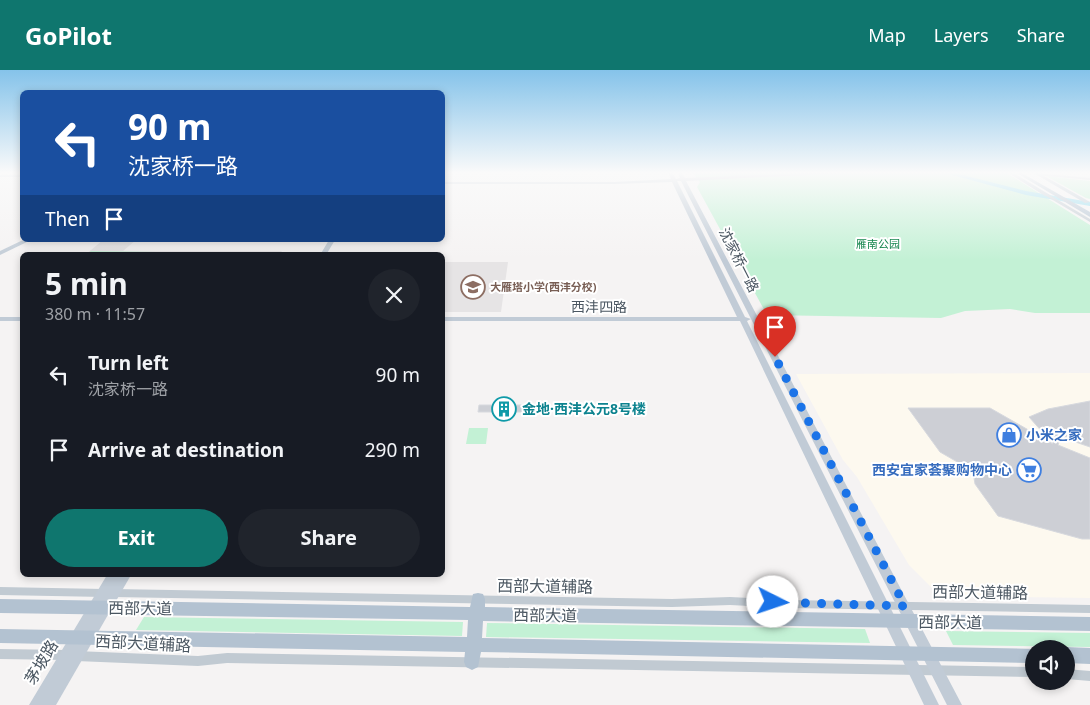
<!DOCTYPE html>
<meta charset="utf-8">
<style>
body{margin:0;font-family:"Noto Sans","Noto Sans SC",sans-serif;background:#20242c;color:#f1f3f6;height:100vh;display:flex;flex-direction:column;font-size:19px;white-space:nowrap}
*{box-sizing:border-box;margin:0}
p{font-size:16px;color:#9ea1a6}
.icon{flex:none;width:28px;height:28px;fill:none;stroke:currentColor;stroke-width:2;stroke-linecap:round;stroke-linejoin:round}
.map{position:relative;flex:1;overflow:hidden}
.sheet{position:absolute;left:20px;top:182px;width:425px;height:325px;display:flex;flex-direction:column;background:#171b24;border-radius:8px;box-shadow:0 2px 8px #0003}
.sheet>*{flex:none}
.hud{position:absolute;left:20px;top:20px;width:425px;height:152px;border-radius:8px;box-shadow:0 2px 8px #0003;background:#1a4fa0;color:#fff;overflow:hidden}
.tools{position:absolute;left:1025px;top:570px;display:grid;gap:10px}
.tools a{display:grid;place-items:center;width:50px;height:50px;border-radius:50%;background:#171b24;box-shadow:0 2px 8px #0003;font-size:25px}
.pin{position:absolute;display:grid;place-items:center;width:42px;height:42px;color:#fff;margin:-51px -21px;border-radius:50% 50% 50% 0;rotate:-45deg;box-shadow:0 0 5px #0007}
.pin .icon{rotate:45deg}
.me{position:absolute;width:55px;margin:-28px;rotate:94deg;stroke-linejoin:round;filter:drop-shadow(0 0 4px #0008)}
.turn{display:flex;align-items:center;gap:18px;height:105px;padding:0 25px;font-size:22px}
.turn .icon{width:65px;height:65px;stroke-width:2.5}
.turn b{display:block;font-size:35px;line-height:42px}
.then{display:flex;align-items:center;height:48px;padding:0 25px;background:#0003;gap:10px;font-size:19px}
.round{display:grid;place-items:center;flex:none;width:52px;height:52px;border-radius:26px;background:#20242c}
.summary{display:flex;align-items:center;justify-content:space-between;height:85px;padding:0 25px}
h1{font-size:30px;font-weight:700;line-height:38px}
.action{display:flex;gap:10px;margin-top:auto;padding:10px 25px}
.action a{flex:1;height:58px;border-radius:30px;background:#0f766e;color:#fff;font-size:20px;font-weight:700;line-height:58px;text-align:center}
.action a+a{background:#20242c;color:#f1f3f6}
ul{padding:0;list-style:none}
li{display:flex;align-items:center;gap:15px;height:75px;padding:0 25px}
li div{flex:1}
li b{display:block;font-size:19px}
li em{font-style:normal}
header{display:flex;align-items:center;gap:30px;box-sizing:border-box;height:70px;padding:0 25px;background:#0f766e;color:#fff}
header strong{font-size:24px}
nav{display:flex;gap:28px;margin-inline-start:auto;font-size:18px}
.map>svg:first-child{display:block}
.commercial{fill:#fdf9ef}
.education{fill:#e6e4e5}
.green{fill:#c3f1d5}
.lines{fill:none;stroke-linecap:round;stroke-linejoin:round}
.river{fill:#90daee;fill-rule:evenodd}
.building{fill:#cdcfd5;stroke:#d7d9de}
.street{fill:#c1cad2;fill-rule:evenodd}
.secondary{fill:#c1cbd6;fill-rule:evenodd}
.primary{fill:#b3c2d1;fill-rule:evenodd}
.route{stroke:#1a73e8;stroke-width:9;stroke-dasharray:0 16.2}
.labels{text-anchor:middle;stroke-width:4;stroke-linejoin:round;paint-order:stroke}
.far-park-label{font-size:11px;fill:#17864f;stroke:#fff}
.far-education-label{font-size:11px;font-weight:bold;fill:#785e54;stroke:#fff;text-anchor:start}
.street-label{font-size:14px;fill:#4a5661;stroke:#fff}
.culture-label{font-size:14px;font-weight:bold;fill:#0d838f;stroke:#fff;text-anchor:start}
.shop-label{font-size:14px;font-weight:bold;fill:#366cbe;stroke:#fff;text-anchor:start}
.near-street-label{font-size:16px;fill:#4a5661;stroke:#fff}
</style>
<header>
<strong>GoPilot</strong>
<nav><a>Map</a><a>Layers</a><a>Share</a></nav>
</header>
<div class="map">
<svg width="1090" height="635" viewBox="0 0 1090 635">
<rect width="100%" height="100%" fill="#f5f3f3"/>
<!-- commercial -->
<path class="commercial" d="M1090,303v225l-150,-2 -31,-31 -52,-88 -14,-17 -47,-86z"/>
<!-- education -->
<g class="education">
<path d="M103,170h33l-13,11h159l-3,4h-194z"/>
<path d="M442,192h66l-7,50h-58z"/>
</g>
<!-- green -->
<g class="green">
<path d="M692,102h313l85,53v88h-55l-25,-4 -45,2 -24,7 -174,-3 -70,-128 3,-5z"/>
<path d="M1046,106l44,5v18l-4,-1z"/>
<path d="M91,181l65,1 -4,3h-66z"/>
<path d="M469,358h19l-2,16h-20z"/>
<path d="M144,547l319,5 -1,14 -326,-6z"/>
<path d="M487,553l378,6 5,14 -384,-6z"/>
<path d="M946,561l144,2v14l-137,-2z"/>
</g>
<g class="lines">
<!-- river -->
<path class="river" d="M941,102h10l75,19 64,11v4l-64,-11z"/>
</g>
<!-- building -->
<g class="building">
<path d="M1090,331v46l-29,-10 -3,8 32,13v81h-8l-84,-23 -23,-32 -1,-6 -8,-11 -26,-15 -32,-44h82l63,36 -24,-27 19,-8z"/>
<path d="M479,335h51l-1,7h-51z"/>
</g>
<g class="lines">
<!-- street -->
<g class="street">
<path d="M1037,103l53,5v2l-54,-5 -1,-1z"/>
<path d="M1046,124h2l42,25v3l-44,-26z"/>
<path d="M0,517l104,2 3,1 1,3 -1,3 -3,1 -104,-2z"/>
<path d="M114,519l558,10 58,-2 59,3 301,5v8l-301,-5 -59,-3 -58,2 -558,-10 -3,-1 -1,-3 1,-3z"/>
<path d="M0,579l66,1 3,2 2,3 -2,3 -3,2 -66,-1z"/>
<path d="M76,581l122,5 29,-3 807,14v10l-807,-14 -29,3 -122,-5 -3,-2 -2,-3 2,-3z"/>
<path d="M1066,599l24,2v10l-24,-2z"/>
</g>
<!-- secondary -->
<g class="secondary">
<path d="M668,102h4l4,7 4,-1 -3,-6h4l4,6 139,-6h24l-2,1 -160,8 276,524h-15l-266,-524h-4l68,136 6,2 -4,2 192,384h-15l-184,-384h-298v-4h295l-65,-135 -58,2h-172v-2h172l57,-3z"/>
<path d="M1007,102h5l38,23 -5,1z"/>
<path d="M1032,102h5l53,30 -5,1z"/>
<rect x="0" y="105" width="22" height="2"/>
<path d="M23,170h8l-31,15v-4z"/>
<path d="M329,170h6l-9,15h-6z"/>
<rect x="0" y="247" width="22" height="4"/>
<path d="M107,505h24l-75,130h-27z"/>
</g>
<!-- primary -->
<g class="primary">
<path d="M1015,102h5l70,40v5z"/>
<path d="M478,523l5,1 2,5v8l605,10v14l-607,-10 -1,17 555,11h-3v14l-553,-11 -3,15 -6,3 -6,-3 -2,-5 1,-10 -465,-9v-14l467,8 1,-17 -468,-7v-14l470,8 3,-13z"/>
<path d="M1066,577l24,1v16l-24,-1v-14h-3z"/>
</g>
</g>
<!-- sky -->
<linearGradient id="sky" x2="0" y2="1"><stop stop-color="#85c3ea"/><stop offset="0.54" stop-color="#fafafa"/><stop offset="1" stop-color="#fafafa" stop-opacity="0"/></linearGradient>
<rect width="1090" height="190" fill="url(#sky)"/>
<g class="lines">
<!-- route -->
<path class="route" d="M773,532l132,4 -130,-249"/>
</g>
<!-- icons -->
<defs>
<g id="school-ring" transform="scale(1.25)"><circle r="9.5" fill="#fff" stroke="#8d6e63" stroke-width="1.5"/><path d="M0-5L7-2L0 1L-7-2ZM-4 1L0 2.5L4 1V4Q0 6-4 4Z" fill="#8d6e63"/></g>
<g id="building-ring" transform="scale(1.25)"><circle r="9.5" fill="#fff" stroke="#0f9aa8" stroke-width="1.5"/><path d="M-4-6H4V6H1V3H-1V6H-4ZM-2.5-4.3h1.7v1.8h-1.7ZM.8-4.3h1.7v1.8H.8ZM-2.5-1h1.7V.8h-1.7ZM.8-1h1.7V.8H.8Z" fill="#0f9aa8"/></g>
<g id="shop-ring" transform="scale(1.25)"><circle r="9.5" fill="#fff" stroke="#3f7fe0" stroke-width="1.5"/><path d="M-5-2.5h2.3a2.7 3.5 0 0 1 5.4 0H5L5.5 6h-11ZM-1.5-2.5h3a1.5 2.3 0 0 0-3 0Z" fill="#3f7fe0"/></g>
<g id="supermarket-ring" transform="scale(1.25)"><circle r="9.5" fill="#fff" stroke="#3f7fe0" stroke-width="1.5"/><path d="M-6-5.5h2.5l.6 2H6L4.5 2H-2.5L-4.4-4H-6ZM-1.5 3.2a1.3 1.3 0 1 0 .1 0ZM3 3.2a1.3 1.3 0 1 0 .1 0Z" fill="#3f7fe0"/></g>
</defs>
<g fill-rule="evenodd">
<use href="#school-ring" x="473" y="217"/>
<use href="#building-ring" x="504" y="339"/>
<use href="#shop-ring" x="1009" y="365"/>
<use href="#supermarket-ring" x="1029" y="400"/>
</g>
<g class="labels">
<!-- far-park labels -->
<g class="far-park-label">
<text x="878" y="178">雁南公园</text>
</g>
<!-- far-education labels -->
<g class="far-education-label">
<text x="490" y="221">大雁塔小学(西沣分校)</text>
</g>
<!-- street labels -->
<g class="street-label">
<text transform="translate(739 190) rotate(63)" y="5">沈家桥一路</text>
<text x="599" y="242">西沣四路</text>
</g>
<!-- culture labels -->
<g class="culture-label">
<text x="522" y="344">金地·西沣公元8号楼</text>
</g>
<!-- shop labels -->
<g class="shop-label">
<text x="1026" y="370">小米之家</text>
<text x="1012" y="405" text-anchor="end">西安宜家荟聚购物中心</text>
</g>
<!-- near-street labels -->
<g class="near-street-label">
<text transform="translate(545 516) rotate(1)" y="6">西部大道辅路</text>
<text transform="translate(980 522) rotate(1)" y="6">西部大道辅路</text>
<text transform="translate(140 538) rotate(1)" y="6">西部大道</text>
<text transform="translate(545 545) rotate(1)" y="6">西部大道</text>
<text transform="translate(950 552) rotate(1)" y="6">西部大道</text>
<text transform="translate(143 573) rotate(3)" y="6">西部大道辅路</text>
<text transform="translate(41 592) rotate(-59)" y="6">茅坡路</text>
</g>
</g>
</svg>
<div class="tools">
<a><svg class="icon" aria-label="sound" viewBox="0 0 24 24"><path d="M4 9h4l5-4v14l-5-4H4zM17 9q2 3 0 6"/></svg></a>
</div>
<div class="pin" style="left:775px;top:287px;background:#d93025"><svg class="icon" aria-label="arrive" viewBox="0 0 24 24"><path d="M6 21V4h12l-3 4 3 4H6"/></svg></div>
<svg class="me" style="left:773px;top:532px" viewBox="-20 -20 40 40"><circle r="19" fill="#fff"/><path d="M0-13L10 11 0 6-10 11z" fill="#1a73e8"/></svg>
<div class="hud">
<div class="turn"><svg class="icon" aria-label="left" viewBox="0 0 24 24"><path d="M17 20v-9H6M10 6l-5 5 5 5"/></svg><div><b>90 m</b>沈家桥一路</div></div>
<div class="then">Then<svg class="icon" aria-label="arrive" viewBox="0 0 24 24"><path d="M6 21V4h12l-3 4 3 4H6"/></svg></div>
</div>
<section class="sheet">
<div class="summary"><div><h1>5 min</h1><p>380 m · 11:57</p></div><a class="round"><svg class="icon" aria-label="close" viewBox="0 0 24 24"><path d="M6 6l12 12M18 6L6 18"/></svg></a></div>
<ul>
<li><svg class="icon" aria-label="left" viewBox="0 0 24 24"><path d="M17 20v-9H6M10 6l-5 5 5 5"/></svg><div><b>Turn left</b><p>沈家桥一路</p></div><em>90 m</em></li>
<li><svg class="icon" aria-label="arrive" viewBox="0 0 24 24"><path d="M6 21V4h12l-3 4 3 4H6"/></svg><div><b>Arrive at destination</b></div><em>290 m</em></li>
</ul>
<div class="action"><a>Exit</a><a>Share</a></div>
</section>
</div>
